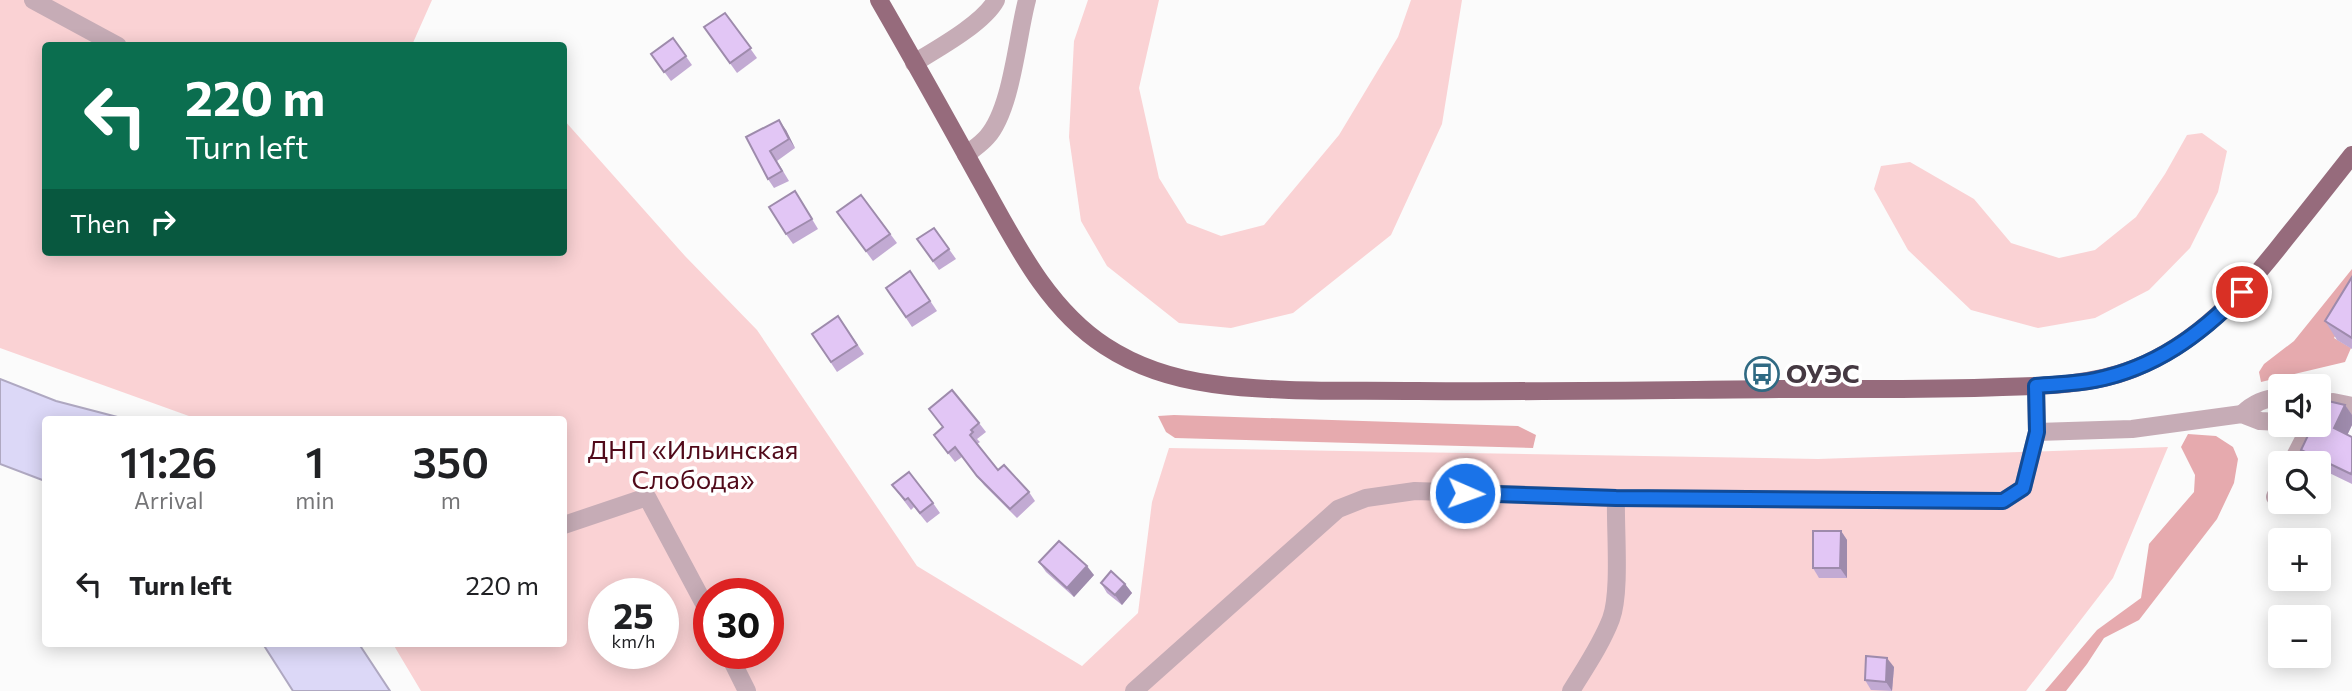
<!DOCTYPE html>
<meta charset="utf-8">
<style>
body{margin:0;font-family:Commissioner,sans-serif;background:#f6f6f6;color:#202124;height:100vh;display:flex;flex-direction:column;font-size:26px;white-space:nowrap}
*{box-sizing:border-box;margin:0}
p{font-size:23px;color:#757577}
.icon{flex:none;width:38px;height:38px;fill:none;stroke:currentColor;stroke-width:2;stroke-linecap:round;stroke-linejoin:round}
.map{position:relative;flex:1;overflow:hidden}
.panel{position:absolute;left:42px;top:416px;width:525px;height:231px;display:flex;flex-direction:column;background:#fff;border-radius:7px;box-shadow:0 4px 18px #0003}
.panel>*{flex:none}
.hud{position:absolute;left:42px;top:42px;width:525px;height:214px;border-radius:7px;box-shadow:0 4px 18px #0003;background:#0b6e4f;color:#fff;overflow:hidden}
.controls{position:absolute;left:2268px;top:374px;display:grid;gap:14px}
.controls a{display:grid;place-items:center;width:63px;height:63px;border-radius:7px;background:#fff;box-shadow:0 4px 18px #0003;font-size:35px}
.speed{position:absolute;left:588px;top:578px;display:flex;gap:14px;font-size:35px;font-weight:700;text-align:center}
.speed>*{display:grid;place-content:center;width:91px;height:91px;border-radius:50%;background:#fff;box-shadow:0 4px 18px #0003;line-height:1}
.speed small{font-size:18px;font-weight:400}
.speed .limit{border:10px solid #d22;background:#fff;color:#111}
.pin{position:absolute;display:grid;place-items:center;width:60px;height:60px;color:#fff;margin:-30px;border:4px solid #fff;border-radius:50%;box-shadow:0 2px 7px #0007}
.me{position:absolute;width:77px;margin:-38px;rotate:92deg;stroke-linejoin:round;filter:drop-shadow(0 0 5px #0008)}
.turn{display:flex;align-items:center;gap:24px;height:147px;padding:0 28px;font-size:32px}
.turn .icon{width:91px;height:91px;stroke-width:2.5}
.turn b{display:block;font-size:49px;line-height:60px}
.then{display:flex;align-items:center;height:66px;padding:0 28px;background:#0003;gap:14px;font-size:26px}
.eta{display:flex;justify-content:space-evenly;align-items:center;height:119px;text-align:center}
.eta b{font-size:42px;font-weight:600;line-height:49px}
ul{padding:0;list-style:none}
li{display:flex;align-items:center;gap:21px;height:98px;padding:0 28px}
li div{flex:1}
li b{display:block;font-size:26px}
li em{font-style:normal}
.map>svg:first-child{display:block}
.green{fill:#fad2d4;fill-rule:evenodd}
.forest{fill:#e6aaae}
.water{fill:#dcd8f7;stroke:#afa8c1;stroke-width:2}
.lines{fill:none;stroke-linecap:round;stroke-linejoin:round}
.minor{stroke:#c6acb6;stroke-width:18}
.major{stroke:#966b7c;stroke-width:18}
.wall{fill:#c2aad3}
.shaded-wall{fill:#9e8bac}
.building{fill:#e2c6f5;stroke:#9e8bac;stroke-width:2}
.route-casing{stroke:#114b97;stroke-width:18}
.route{stroke:#1a73e8;stroke-width:12}
.labels{text-anchor:middle;stroke-width:7;stroke-linejoin:round;paint-order:stroke}
.poi-label{font-size:26px;font-weight:bold;fill:#453942;stroke:#fff;text-anchor:start}
.park-label{font-size:26px;fill:#510a1a;stroke:#fff}
</style>
<div class="map">
<svg width="2352" height="691" viewBox="0 0 2352 691">
<rect width="100%" height="100%" fill="#fbfbfb"/>
<!-- green -->
<g class="green">
<path d="M0,0h432l-20,45 -366,1v206h518v-132l121,136 72,74 160,236 165,100 56,-53 14,-111 17,-54 649,11 350,-12 -55,131 -87,113h-1605l-28,-47h171v-224h-364l-200,-72zM604,593h59v60h-59zM709,593h59v60h-59z"/>
<path d="M1088,0h71l-20,88 20,90 28,45 34,13 43,-11 75,-90 59,-98 13,-37h51l-20,124 -51,111 -98,78 -62,15 -52,-5 -72,-57 -26,-45 -12,-84 5,-96z"/>
<path d="M2202,133l25,18 -9,41 -28,56 -41,42 -54,28 -57,10 -67,-18 -63,-60 -34,-61 7,-23 29,-4 64,37 37,44 48,15 36,-8 41,-33 29,-43 22,-39z"/>
</g>
<!-- forest -->
<g class="forest">
<path d="M2352,269v38l-18,31 17,10 -6,14 -84,20 -2,-10 5,-8 30,-23z"/>
<path d="M1174,415l344,11 18,9 -3,13 -358,-10 -9,-6 -8,-16z"/>
<path d="M2188,434l28,2 17,11 5,12 -4,24 -17,36 -78,101 -35,18 -17,26 -21,27h-21l52,-61 44,-32 8,-54 45,-52 1,-17 -14,-28z"/>
</g>
<!-- water -->
<g class="water">
<path d="M0,379l56,22 73,19h-83l-1,61 -45,-17z"/>
<path d="M263,644h96l31,47h-97z"/>
</g>
<g class="lines">
<!-- minor -->
<g class="minor">
<path d="M33,0l85,46"/>
<path d="M914,63c23,-14 70,-40 82,-63"/>
<path d="M966,155c7,-6 15,-11 21,-18 25,-28 30,-100 40,-137"/>
<path d="M2319,406l14,-4 19,4"/>
<path d="M2242,414c10,-10 24,-17 38,-16"/>
<path d="M2037,432l95,-3 110,-15 18,7 20,1"/>
<path d="M2291,464l20,-39"/>
<path d="M2275,497l5,-11"/>
<path d="M564,525l83,-28 62,116"/>
<path d="M728,653l19,38"/>
<path d="M1134,691l204,-182 28,-11 49,-7 201,7 387,3 20,-13 14,-56 -1,-46"/>
<path d="M1571,691c14,-23 30,-46 40,-72 10,-27 4,-89 5,-121"/>
</g>
<!-- major -->
<path class="major" d="M879,0c34,59 67,118 100,178 34,60 66,129 126,168 32,21 70,33 108,38 67,9 136,6 204,7 124,1 248,-1 372,-2 71,0 142,1 213,-2 44,-1 90,-2 131,-18 66,-26 110,-76 153,-131 22,-27 44,-55 66,-83"/>
</g>
<!-- wall -->
<g class="wall">
<path d="M725,13l32,45 -20,15 -33,-46z"/>
<path d="M673,38l19,27 -21,16 -20,-27z"/>
<path d="M786,130l9,18 -18,13 12,20 -15,7 -6,-9 -22,-42z"/>
<path d="M795,191l23,38 -25,15 -7,-10z"/>
<path d="M861,195l36,48 -24,18 -36,-49z"/>
<path d="M934,228l22,31 -17,11 -22,-31z"/>
<path d="M910,271l27,40 -25,16 -26,-39z"/>
<path d="M2352,277v72l-15,-9 -12,-19z"/>
<path d="M838,316l26,38 -27,18 -25,-38z"/>
<path d="M2345,405l7,10v10l-5,10 5,2v47l-33,-16v-4h-9l-9,-14z"/>
<path d="M929,409l50,14 7,9 -9,7 3,3 -3,2 21,26 31,22 6,9 -18,17 -33,-33 -22,-28 -7,5 -21,-27 9,-8z"/>
<path d="M892,485l41,18 7,10 -13,10 -13,-16 -3,3z"/>
<path d="M1841,531l6,9v38h-28l-6,-10z"/>
<path d="M1039,562l55,13 -20,22 -28,-25z"/>
<path d="M1101,583l24,1 7,9 -10,12 -15,-12z"/>
<path d="M1894,667l-2,24 -21,-1 -6,-10z"/>
</g>
<!-- shaded-wall -->
<g class="shaded-wall">
<path d="M779,120l7,10 9,18 -6,-9z"/>
<path d="M2345,405l7,10v10l-8,17 -10,-14z"/>
<path d="M1841,531l6,9v38l-7,-10z"/>
<path d="M1087,566l7,9 -20,22 -7,-9z"/>
<path d="M1125,584l7,9 -10,12 -7,-10z"/>
<path d="M1887,658l7,9 -2,24 -6,-9z"/>
</g>
<!-- building -->
<g class="building">
<path d="M725,13l26,35 -21,15 -26,-36z"/>
<path d="M673,38l13,18 -22,16 -13,-18z"/>
<path d="M779,120l10,19 -19,12 12,20 -14,8 -22,-42z"/>
<path d="M795,191l17,28 -26,15 -17,-27z"/>
<path d="M861,195l29,39 -24,17 -29,-39z"/>
<path d="M934,228l15,21 -16,12 -16,-22z"/>
<path d="M910,271l20,30 -24,16 -20,-29z"/>
<path d="M2352,277v61l-27,-17z"/>
<path d="M838,316l19,29 -26,17 -19,-28z"/>
<path d="M952,390l27,33 -8,7 2,2 -3,3 28,35 6,-5 25,27 -19,17 -33,-33 -22,-29 -7,6 -14,-18 9,-8 -14,-18z"/>
<path d="M2328,401l17,4 -11,23 18,9v34l-1,3 -50,-24 12,-25h6v-5z"/>
<path d="M909,472l24,31 -13,10 -12,-15 -3,2 -13,-15z"/>
<path d="M1813,531h28l-1,37h-27z"/>
<path d="M1059,541l28,25 -20,22 -28,-26z"/>
<path d="M1111,571l14,13 -10,11 -14,-12z"/>
<path d="M1866,656l21,2 -1,24 -21,-2z"/>
</g>
<g class="lines">
<!-- route casing -->
<g class="route-casing">
<path id="route" d="M1465,493l151,5 387,3 20,-13 14,-56 -1,-46c19,-2 40,-2 59,-6 60,-12 105,-45 147,-88"/>
</g>
<!-- route -->
<use href="#route" class="route"/>
</g>
<!-- icons -->
<defs>
<g id="bus-ring" transform="scale(1.75)"><circle r="9.5" fill="#fff" stroke="#306a83" stroke-width="1.5"/><path d="M-5-6H5V4H4V6H2V4H-2V6H-4V4H-5ZM-3.5-4V0h7V-4ZM-3.5 1.2v1.5H-2V1.2ZM2 1.2v1.5H3.5V1.2Z" fill="#306a83"/></g>
</defs>
<g fill-rule="evenodd">
<use href="#bus-ring" x="1762" y="374"/>
</g>
<g class="labels">
<!-- poi labels -->
<g class="poi-label">
<text x="1786" y="383">ОУЭС</text>
</g>
<!-- park labels -->
<g class="park-label">
<text x="693" y="459">ДНП «Ильинская<tspan x="693" dy="30">Слобода»</tspan></text>
</g>
</g>
</svg>
<div class="controls">
<a><svg class="icon" aria-label="sound" viewBox="0 0 24 24"><path d="M4 9h4l5-4v14l-5-4H4zM17 9q2 3 0 6"/></svg></a>
<a><svg class="icon" aria-label="search" viewBox="0 0 24 24"><circle cx="10" cy="10" r="6"/><path d="M15 15l6 6"/></svg></a>
<a>+</a>
<a>−</a>
</div>
<div class="speed"><div>25<small>km/h</small></div><div class="limit">30</div></div>
<div class="pin" style="left:2242px;top:292px;background:#d93025"><svg class="icon" aria-label="arrive" viewBox="0 0 24 24"><path d="M6 21V4h12l-3 4 3 4H6"/></svg></div>
<svg class="me" style="left:1465px;top:493px" viewBox="-20 -20 40 40"><circle r="17" fill="#1a73e8" stroke="#fff" stroke-width="3"/><path d="M0-11L8 9 0 5-8 9z" fill="#fff"/></svg>
<div class="hud">
<div class="turn"><svg class="icon" aria-label="left" viewBox="0 0 24 24"><path d="M17 20v-9H6M10 6l-5 5 5 5"/></svg><div><b>220 m</b>Turn left</div></div>
<div class="then">Then<svg class="icon" aria-label="right" viewBox="0 0 24 24"><path d="M7 20v-9h11M14 6l5 5-5 5"/></svg></div>
</div>
<section class="panel">
<div class="eta">
<div><b>11:26</b><p>Arrival</p></div>
<div><b>1</b><p>min</p></div>
<div><b>350</b><p>m</p></div>
</div>
<ul>
<li><svg class="icon" aria-label="left" viewBox="0 0 24 24"><path d="M17 20v-9H6M10 6l-5 5 5 5"/></svg><div><b>Turn left</b></div><em>220 m</em></li>
</ul>
</section>
</div>
